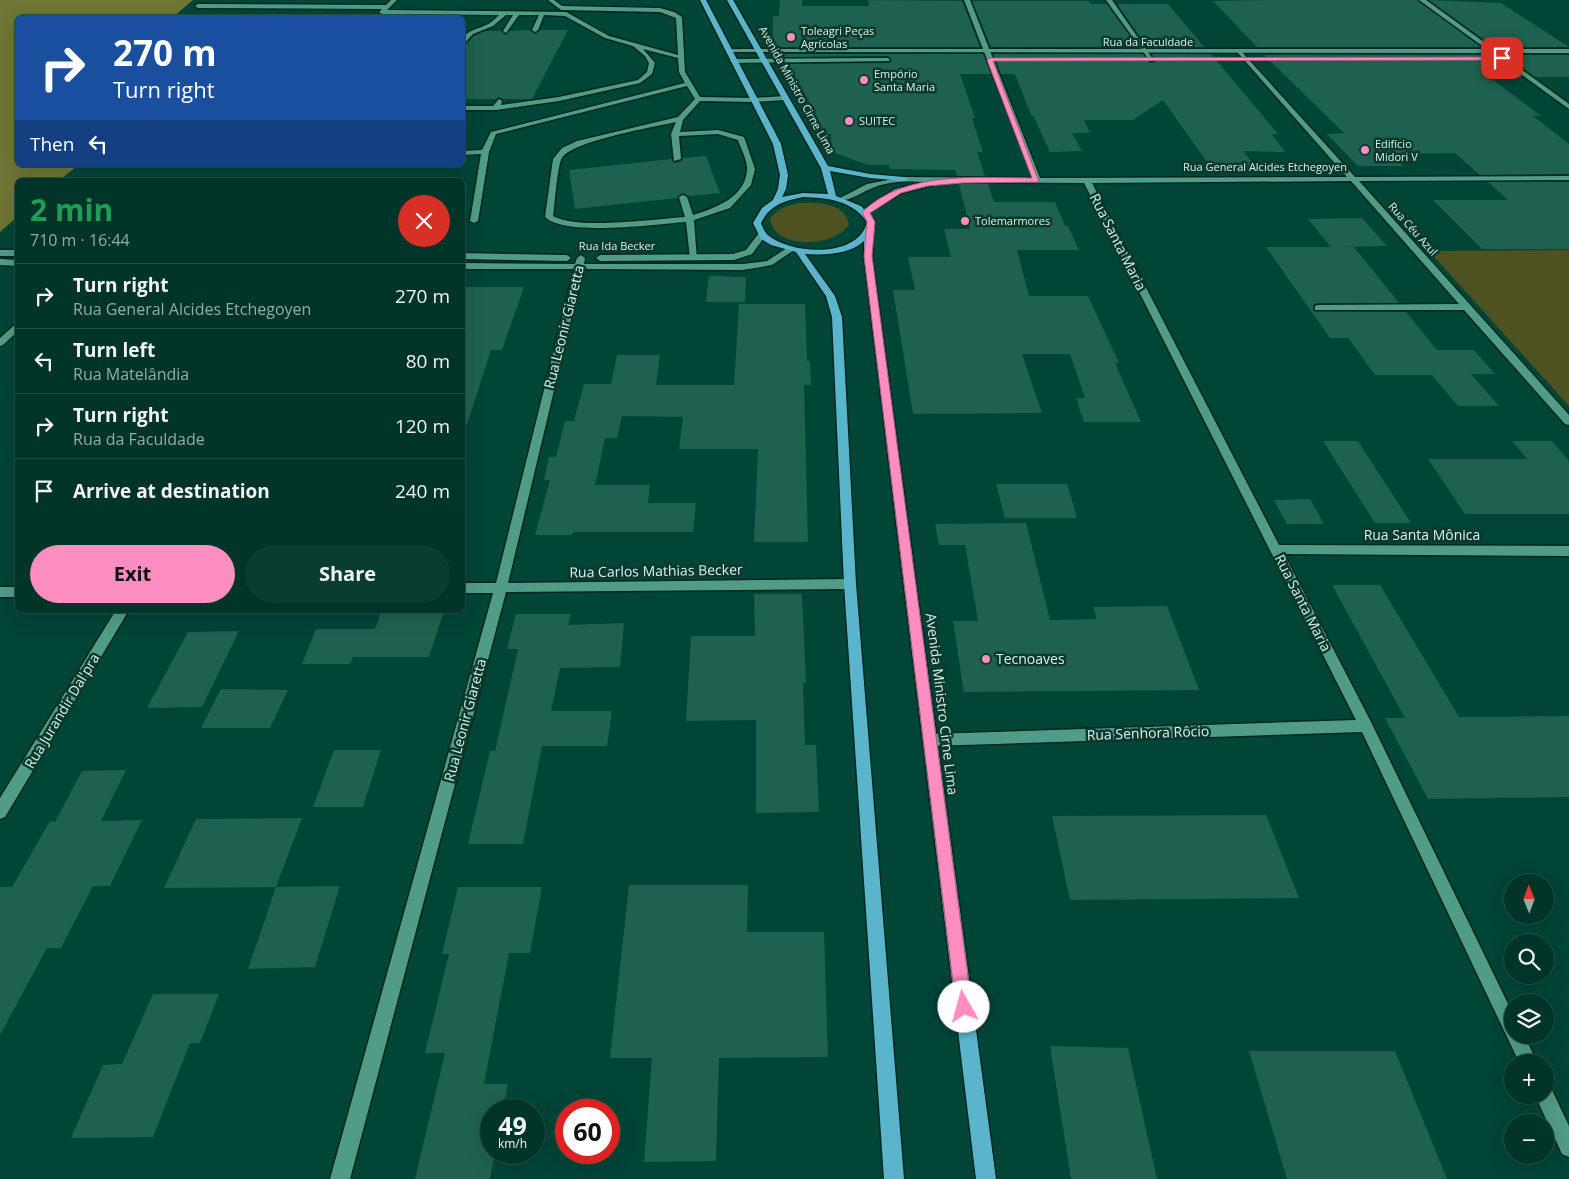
<!DOCTYPE html>
<meta charset="utf-8">
<style>
body{margin:0;font-family:"Open Sans",sans-serif;background:#0b3c31;color:#f1f3f6;height:100vh;display:flex;flex-direction:column;font-size:19px;white-space:nowrap}
*{box-sizing:border-box;margin:0}
p{font-size:16px;color:#96aaa8}
.icon{flex:none;width:28px;height:28px;fill:none;stroke:currentColor;stroke-width:2;stroke-linecap:round;stroke-linejoin:round}
.map{position:relative;flex:1;overflow:hidden}
.panel{position:absolute;left:15px;top:178px;width:450px;height:435px;display:flex;flex-direction:column;background:#013429;border-radius:8px;box-shadow:0 5px 20px #0002,0 0 0 1px #234f46}
.panel>*{flex:none}
.top-card{position:absolute;left:15px;top:15px;width:450px;height:152px;border-radius:8px;box-shadow:0 5px 20px #0002,0 0 0 1px #234f46;background:#1a4fa0;color:#fff;overflow:hidden}
.needle{width:32px;rotate:359deg}
.tools{position:absolute;left:1504px;top:874px;display:grid;gap:10px}
.tools a{display:grid;place-items:center;width:50px;height:50px;border-radius:50%;background:#013429;box-shadow:0 5px 20px #0002,0 0 0 1px #234f46;font-size:25px}
.speed{position:absolute;left:480px;top:1099px;display:flex;gap:10px;font-size:25px;font-weight:700;text-align:center}
.speed>*{display:grid;place-content:center;width:65px;height:65px;border-radius:50%;background:#013429;box-shadow:0 5px 20px #0002,0 0 0 1px #234f46;line-height:1}
.speed small{font-size:12px;font-weight:400}
.speed .limit{border:8px solid #d22;background:#fff;color:#111}
.pin{position:absolute;display:grid;place-items:center;width:42px;height:42px;color:#fff;margin:-21px;border-radius:10px;box-shadow:0 2px 8px #0006}
.me{position:absolute;width:55px;margin:-28px;rotate:353deg;stroke-linejoin:round;filter:drop-shadow(0 0 4px #0008)}
.turn{display:flex;align-items:center;gap:18px;height:105px;padding:0 15px;font-size:22px}
.turn .icon{width:65px;height:65px;stroke-width:2.5}
.turn b{display:block;font-size:35px;line-height:42px}
.then{display:flex;align-items:center;height:48px;padding:0 15px;background:#0003;gap:10px;font-size:19px}
.round{display:grid;place-items:center;flex:none;width:52px;height:52px;border-radius:26px;background:#0b3c31}
.head{display:flex;align-items:center;justify-content:space-between;height:85px;padding:0 15px}
h1{font-size:30px;font-weight:700;line-height:38px;color:#1e9e55}
.primary-button{display:flex;gap:10px;margin-top:auto;padding:10px 15px}
.primary-button a{flex:1;height:58px;border-radius:30px;background:#fd8ebf;color:#111;font-size:20px;font-weight:700;line-height:58px;text-align:center}
.primary-button a+a{background:#0b3c31;color:#f1f3f6}
ul{padding:0;list-style:none}
li{display:flex;align-items:center;gap:15px;height:65px;padding:0 15px;border-top:1px solid #234f46}
li div{flex:1}
li b{display:block;font-size:19px}
li em{font-style:normal}
.map>svg:first-child{display:block}
.green{fill:#4d5220}
.forest{fill:#6f7533}
.building{fill:#1f6150}
.lines{fill:none;stroke-linecap:round;stroke-linejoin:round}
.service-casing{stroke:#00281f;stroke-width:3}
.minor-casing{stroke:#00281f;stroke-width:3}
.tertiary-casing{stroke:#00281f;stroke-width:3}
.primary-casing{stroke:#00281f;stroke-width:3}
.service{fill:#519c87;fill-rule:evenodd}
.minor{fill:#519c87;fill-rule:evenodd}
.tertiary{fill:#519c87;fill-rule:evenodd}
.primary{fill:#5ab5cc;fill-rule:evenodd}
.route{fill:#fd8ebf;stroke:#a45c7c}
.poi-dot{fill:#fd8ebf;stroke:#0e382d;stroke-width:2}
.labels{text-anchor:middle;stroke-width:5;stroke-linejoin:round;paint-order:stroke}
.far-poi-label{font-size:11px;fill:#d0f5e9;stroke:#0e382d;text-anchor:start}
.far-street-label{font-size:11px;fill:#d0f5e9;stroke:#0e382d}
.street-label{font-size:14px;fill:#d0f5e9;stroke:#0e382d}
.poi-label{font-size:14px;fill:#d0f5e9;stroke:#0e382d;text-anchor:start}
</style>
<div class="map">
<svg width="1569" height="1179" viewBox="0 0 1569 1179">
<rect width="100%" height="100%" fill="#014537"/>
<!-- green -->
<g class="green">
<path d="M799,203c18,-1 45,-1 50,21 -14,24 -75,26 -79,-5 7,-10 16,-13 29,-16z"/>
<path d="M1569,250v156l-140,-155z"/>
</g>
<!-- forest -->
<path class="forest" d="M0,0h193l-20,17 -155,1v147h60l-18,15h-42l-1,37 -17,15z"/>
<!-- building -->
<g class="building">
<path d="M780,0h22v6h67l-1,-6 94,1 18,46h-207v-31h6z"/>
<path d="M1265,0h152l64,47h-224l-44,-46z"/>
<path d="M1429,0l72,3 68,44h-75z"/>
<path d="M972,1h117l2,3h16l31,43h-147z"/>
<path d="M1117,4h51l36,43h-57z"/>
<path d="M530,30l6,4 4,-4h28l-36,69h-29l-4,-2 -3,2h-34v-51l12,-12 11,-5h16l5,4 4,-4z"/>
<path d="M782,54h201l8,20h-31l15,44h-3l11,34h-6l8,24h-28l-2,-6 -65,-1 -1,-4h-21l-36,-13 -1,-18h-7l-10,-24 -26,-46 102,-1 2,-3 -4,-4 -104,1z"/>
<path d="M993,54h150l7,9 6,-2 -4,-7h59l67,80h-6l13,18 -42,-1 14,18h-45l-49,-69 -30,20h-49l6,13h-18l10,18 -32,1 -17,-37h-2l-16,-41h-14z"/>
<path d="M1264,55h227l31,22h-33l52,39h-8l36,28v30l-89,1 -25,-22 -64,1 12,12h-45l-31,-32 17,-1z"/>
<path d="M1505,55h64v22h-34z"/>
<path d="M706,156l14,37 -31,3 -7,-3 -5,5 -102,11 -6,-39 103,-11 3,4 7,-2 1,-3z"/>
<path d="M1488,182h81v67h-87l-49,-49h75z"/>
<path d="M959,184h29l6,18h61l10,24h3l11,24h-62l12,46h59l31,67h-4l26,59h-57l-8,-24h9l-15,-44h-48l20,59 -129,1 -20,-124h22l-7,-33h43l-7,-28h26z"/>
<path d="M1362,218l25,28 -48,1h15l45,56h-81l-5,2 1,6 92,1 31,38h37l21,24h-24l28,32h-41l-26,-31h-57l-27,-37h-18l-64,-91h65l-23,-28z"/>
<path d="M709,276l37,1 -1,25h-39z"/>
<path d="M462,287h62l-22,63h-11l-24,74 -5,-1z"/>
<path d="M739,304h66l2,57h3l1,24h-7l4,157h-54l4,-93h-79l4,-32 -61,-1 -5,22h-12l-10,47h55l-2,18h48l-3,29h-120l-1,3h-37l15,-55h-6l5,-23h7l9,-36h9l10,-37h27l6,-29h43l-4,30h78z"/>
<path d="M1323,441h35l53,82h-36z"/>
<path d="M1512,441h40l17,20v53h-104l-37,-55h99z"/>
<path d="M996,484h71l10,34h-72z"/>
<path d="M1310,499l14,25h-37l-13,-24z"/>
<path d="M1026,523l24,97 47,-1 -4,-12 74,-1 32,84 -235,2 -11,-71h25l-13,-76h-26l-4,-21z"/>
<path d="M1332,585h48l79,132 110,-1v81l-141,2 -43,-81h20z"/>
<path d="M754,594h48l4,89h-3l2,62h11l3,67 -63,1v-93l-70,1 5,-85h64z"/>
<path d="M444,611l-15,46h-76l-3,7h-48l14,-35h59l6,-17z"/>
<path d="M516,614h55l-3,11 56,-2 -4,44 -60,1 -9,43h61l-5,35h-65l-19,98h-55l22,-93h5l23,-102h-11z"/>
<path d="M239,631l-37,76 -55,1 41,-76z"/>
<path d="M221,689l67,1 -18,38h-69z"/>
<path d="M334,750h47l-18,57h-50z"/>
<path d="M126,770l-25,51 41,-1 -32,66h-17l-32,62h-14l-47,87v-148h12l38,-66 5,1 27,-51z"/>
<path d="M1266,815l33,83 -229,2 -18,-84z"/>
<path d="M302,818l-26,69 -112,1 32,-69z"/>
<path d="M629,885h119l-1,47h77l4,125 -109,1 -3,103 -72,1 8,-104h-42z"/>
<path d="M340,886l-25,81 -67,2 28,-82z"/>
<path d="M458,887h84l-12,66h-21l-25,131h24l-5,26h-12v42h4l-5,27h-75l30,-126h-20l24,-99h-7z"/>
<path d="M153,994h66l-19,49h-10l-37,94 -82,1 32,-73 19,-1z"/>
<path d="M1050,1046l78,2 29,131h-86z"/>
<path d="M1249,1051h146l52,128h-160z"/>
</g>
<g class="lines">
<!-- service casing -->
<g class="service-casing">
<path id="service" d="M391,0h6l-10,10 179,2 43,24 69,19 -2,-37 -16,-6 -99,-2 -13,-10h6l8,6 98,2 14,4 8,5 3,55 15,25 54,1 31,-2 3,2 -3,2 -31,2 -54,-1 -17,19 -3,12 38,-2 26,7 11,32 -4,16 -21,23 -36,12 3,40 -7,-2 -4,-36c-30,2 -120,15 -141,-5l8,-58 9,-11 15,-7 101,-24 17,-18 -8,-13 -191,48 -7,18 -11,69 -4,2 -4,-2 11,-67 -19,1v-4l20,-1 9,-18 194,-49 -6,-11 -1,-14 -35,-9 12,14 -3,11 -12,9 -81,18 -63,9h-34v-4h31l6,-7 3,2 -1,4 58,-8 79,-17 9,-8 2,-9 -4,-7 -12,-10 -28,-8 -40,-22 -21,-1 -6,15 -3,2 -3,-2 7,-15h-20l-13,18 -3,-2 10,-16h-7l-13,11 -20,8 -11,12c0,-17 17,-16 28,-23 3,-2 6,-5 9,-8l-117,-1 -3,-2 3,-3 -184,-1 -3,-2 3,-2 188,1zM676,122l-5,12 3,27 7,-2 -2,-23 39,-2 20,6c3,9 10,22 9,30 -2,28 -32,38 -54,45l-6,-18 -4,-2 -4,2 6,20c-30,2 -108,13 -132,-1 2,-12 4,-50 9,-58 10,-17 92,-31 114,-36z"/>
</g>
<!-- minor casing -->
<g class="minor-casing">
<g id="minor">
<path d="M964,0h6l70,178 307,-1 -109,-124 2,-3 115,127 214,-1v4l-210,1 210,234v10l-4,-1 -101,-114h-149v-4l3,-1 141,-1 -108,-123 -259,2 187,362 290,1v10l-285,-2 87,168 141,290v23h12l13,27h-18l-157,-330 -431,14 -5,-2 -2,-4 2,-4 5,-2 425,-14 -272,-537 -155,-1 2,2 -1,2 -29,7 -35,21h-3v-4l32,-21 31,-7c-19,-1 -38,-1 -56,7 -8,3 -24,15 -32,10l29,-15 37,-7 129,1z"/>
<path d="M1106,0h6l42,61h-4z"/>
<path d="M1419,0h7l143,104v5z"/>
<path d="M759,233l7,2 -14,19 -18,6 -134,1 -4,-3 4,-3 133,-1 13,-4z"/>
<path d="M787,248l7,2 -22,15 -29,5 -160,-1 -75,314 342,-4 4,2 2,3 -2,3 -4,2 -344,3 -156,587h-20l163,-586h-31v-10h34l78,-314h-112v-6l113,1 2,-6 4,-3 4,3 -1,6h159l24,-3z"/>
<rect x="0" y="250" width="18" height="6"/>
<path d="M462,253l105,2 4,3 -4,3 -105,-2z"/>
<path d="M0,259l18,1v6l-18,-1z"/>
<path d="M18,322v9l-15,14 -3,1v-8z"/>
<rect x="0" y="587" width="18" height="10"/>
<path d="M116,610h13l-124,207 -5,2v-21z"/>
<path d="M1545,1086l6,2 18,38v31l-7,-3 -27,-59h10z"/>
</g>
</g>
<!-- tertiary casing -->
<g class="tertiary-casing">
<g id="tertiary">
<path d="M728,49h841v4l-843,-1z"/>
<path d="M888,58l2,3 -157,2 -3,-2 3,-2z"/>
</g>
</g>
<!-- primary casing -->
<g class="primary-casing">
<path id="primary" d="M700,0h6l75,144 7,31 -2,14 -4,8 21,-4 25,1 -7,-26 -94,-168h6l95,166 42,8 34,3 4,2 -4,2 -34,-3 -40,-7 6,25 25,10 14,16 -2,10 -1,24 124,923h-20l-112,-923v-15c-15,14 -39,14 -59,13l30,42 7,21 14,267 48,595h-20l-40,-595 -12,-267 -6,-21 -30,-44 -25,-7 -10,-6 -8,-16 9,-15 11,-8 5,-11 2,-14 -7,-31zM803,197c25,1 49,3 64,25 -8,36 -74,33 -98,14 -4,-3 -6,-8 -8,-13 9,-18 23,-22 42,-26z"/>
</g>
<!-- service -->
<use href="#service" class="service"/>
<!-- minor -->
<use href="#minor" class="minor"/>
<!-- tertiary -->
<use href="#tertiary" class="tertiary"/>
<!-- primary -->
<use href="#primary" class="primary"/>
</g>
<!-- route -->
<path class="route" d="M1502,57l2,3 -511,1 46,121 -77,1 -35,3 -26,7 -31,20 5,9 -3,34 100,751 -2,6 -6,2 -5,-2 -3,-6 -92,-751 3,-34 -5,-10c44,-42 114,-34 170,-34l-45,-118 3,-2z"/>
<!-- markers -->
<g class="poi-dot">
<circle cx="791" cy="37" r="5"/>
<circle cx="864" cy="80" r="5"/>
<circle cx="849" cy="121" r="5"/>
<circle cx="1365" cy="150" r="5"/>
<circle cx="965" cy="221" r="5"/>
<circle cx="986" cy="659" r="5"/>
</g>
<g class="labels">
<!-- far-poi labels -->
<g class="far-poi-label">
<text x="801" y="35">Toleagri Peças<tspan x="801" dy="13">Agrícolas</tspan></text>
<text x="874" y="78">Empório<tspan x="874" dy="13">Santa Maria</tspan></text>
<text x="859" y="125">SUITEC</text>
<text x="1375" y="148">Edifício<tspan x="1375" dy="13">Midori V</tspan></text>
<text x="975" y="225">Tolemarmores</text>
</g>
<!-- far-street labels -->
<g class="far-street-label">
<text x="1148" y="46">Rua da Faculdade</text>
<text transform="translate(797 90) rotate(61)" y="4">Avenida Ministro Cirne Lima</text>
<text x="1265" y="171">Rua General Alcides Etchegoyen</text>
<text transform="translate(1413 229) rotate(48)" y="4">Rua Céu Azul</text>
<text x="617" y="250">Rua Ida Becker</text>
</g>
<!-- street labels -->
<g class="street-label">
<text transform="translate(1118 242) rotate(63)" y="5">Rua Santa Maria</text>
<text transform="translate(564 327) rotate(-76)" y="5">Rua Leonir Giaretta</text>
<text x="1422" y="540">Rua Santa Mônica</text>
<text transform="translate(656 571) rotate(-1)" y="5">Rua Carlos Mathias Becker</text>
<text transform="translate(1303 603) rotate(63)" y="5">Rua Santa Maria</text>
<text transform="translate(942 704) rotate(83)" y="5">Avenida Ministro Cirne Lima</text>
<text transform="translate(62 711) rotate(-59)" y="5">Rua Jurandir Dal'pra</text>
<text transform="translate(465 720) rotate(-75)" y="5">Rua Leonir Giaretta</text>
<text transform="translate(1148 733) rotate(-2)" y="5">Rua Senhora Rôcio</text>
</g>
<!-- poi labels -->
<g class="poi-label">
<text x="996" y="664">Tecnoaves</text>
</g>
</g>
</svg>
<div class="tools">
<a><svg class="needle" viewBox="-14 -14 28 28"><path d="M0-13l5 13h-10z" fill="#e53935"/><path d="M0 13l5-13h-10z" fill="#96aaa8"/></svg></a>
<a><svg class="icon" aria-label="search" viewBox="0 0 24 24"><circle cx="10" cy="10" r="6"/><path d="M15 15l6 6"/></svg></a>
<a><svg class="icon" aria-label="layers" viewBox="0 0 24 24"><path d="M12 4l9 5-9 5-9-5zM3 14l9 5 9-5"/></svg></a>
<a>+</a>
<a>−</a>
</div>
<div class="speed"><div>49<small>km/h</small></div><div class="limit">60</div></div>
<div class="pin" style="left:1502px;top:58px;background:#d93025"><svg class="icon" aria-label="arrive" viewBox="0 0 24 24"><path d="M6 21V4h12l-3 4 3 4H6"/></svg></div>
<svg class="me" style="left:964px;top:1007px" viewBox="-20 -20 40 40"><circle r="19" fill="#fff"/><path d="M0-13L10 11 0 6-10 11z" fill="#fd8ebf"/></svg>
<div class="top-card">
<div class="turn"><svg class="icon" aria-label="right" viewBox="0 0 24 24"><path d="M7 20v-9h11M14 6l5 5-5 5"/></svg><div><b>270 m</b>Turn right</div></div>
<div class="then">Then<svg class="icon" aria-label="left" viewBox="0 0 24 24"><path d="M17 20v-9H6M10 6l-5 5 5 5"/></svg></div>
</div>
<section class="panel">
<div class="head"><div><h1>2 min</h1><p>710 m · 16:44</p></div><a class="round" style="background:#d93025;color:#fff"><svg class="icon" aria-label="close" viewBox="0 0 24 24"><path d="M6 6l12 12M18 6L6 18"/></svg></a></div>
<ul>
<li><svg class="icon" aria-label="right" viewBox="0 0 24 24"><path d="M7 20v-9h11M14 6l5 5-5 5"/></svg><div><b>Turn right</b><p>Rua General Alcides Etchegoyen</p></div><em>270 m</em></li>
<li><svg class="icon" aria-label="left" viewBox="0 0 24 24"><path d="M17 20v-9H6M10 6l-5 5 5 5"/></svg><div><b>Turn left</b><p>Rua Matelândia</p></div><em>80 m</em></li>
<li><svg class="icon" aria-label="right" viewBox="0 0 24 24"><path d="M7 20v-9h11M14 6l5 5-5 5"/></svg><div><b>Turn right</b><p>Rua da Faculdade</p></div><em>120 m</em></li>
<li><svg class="icon" aria-label="arrive" viewBox="0 0 24 24"><path d="M6 21V4h12l-3 4 3 4H6"/></svg><div><b>Arrive at destination</b></div><em>240 m</em></li>
</ul>
<div class="primary-button"><a>Exit</a><a>Share</a></div>
</section>
</div>
